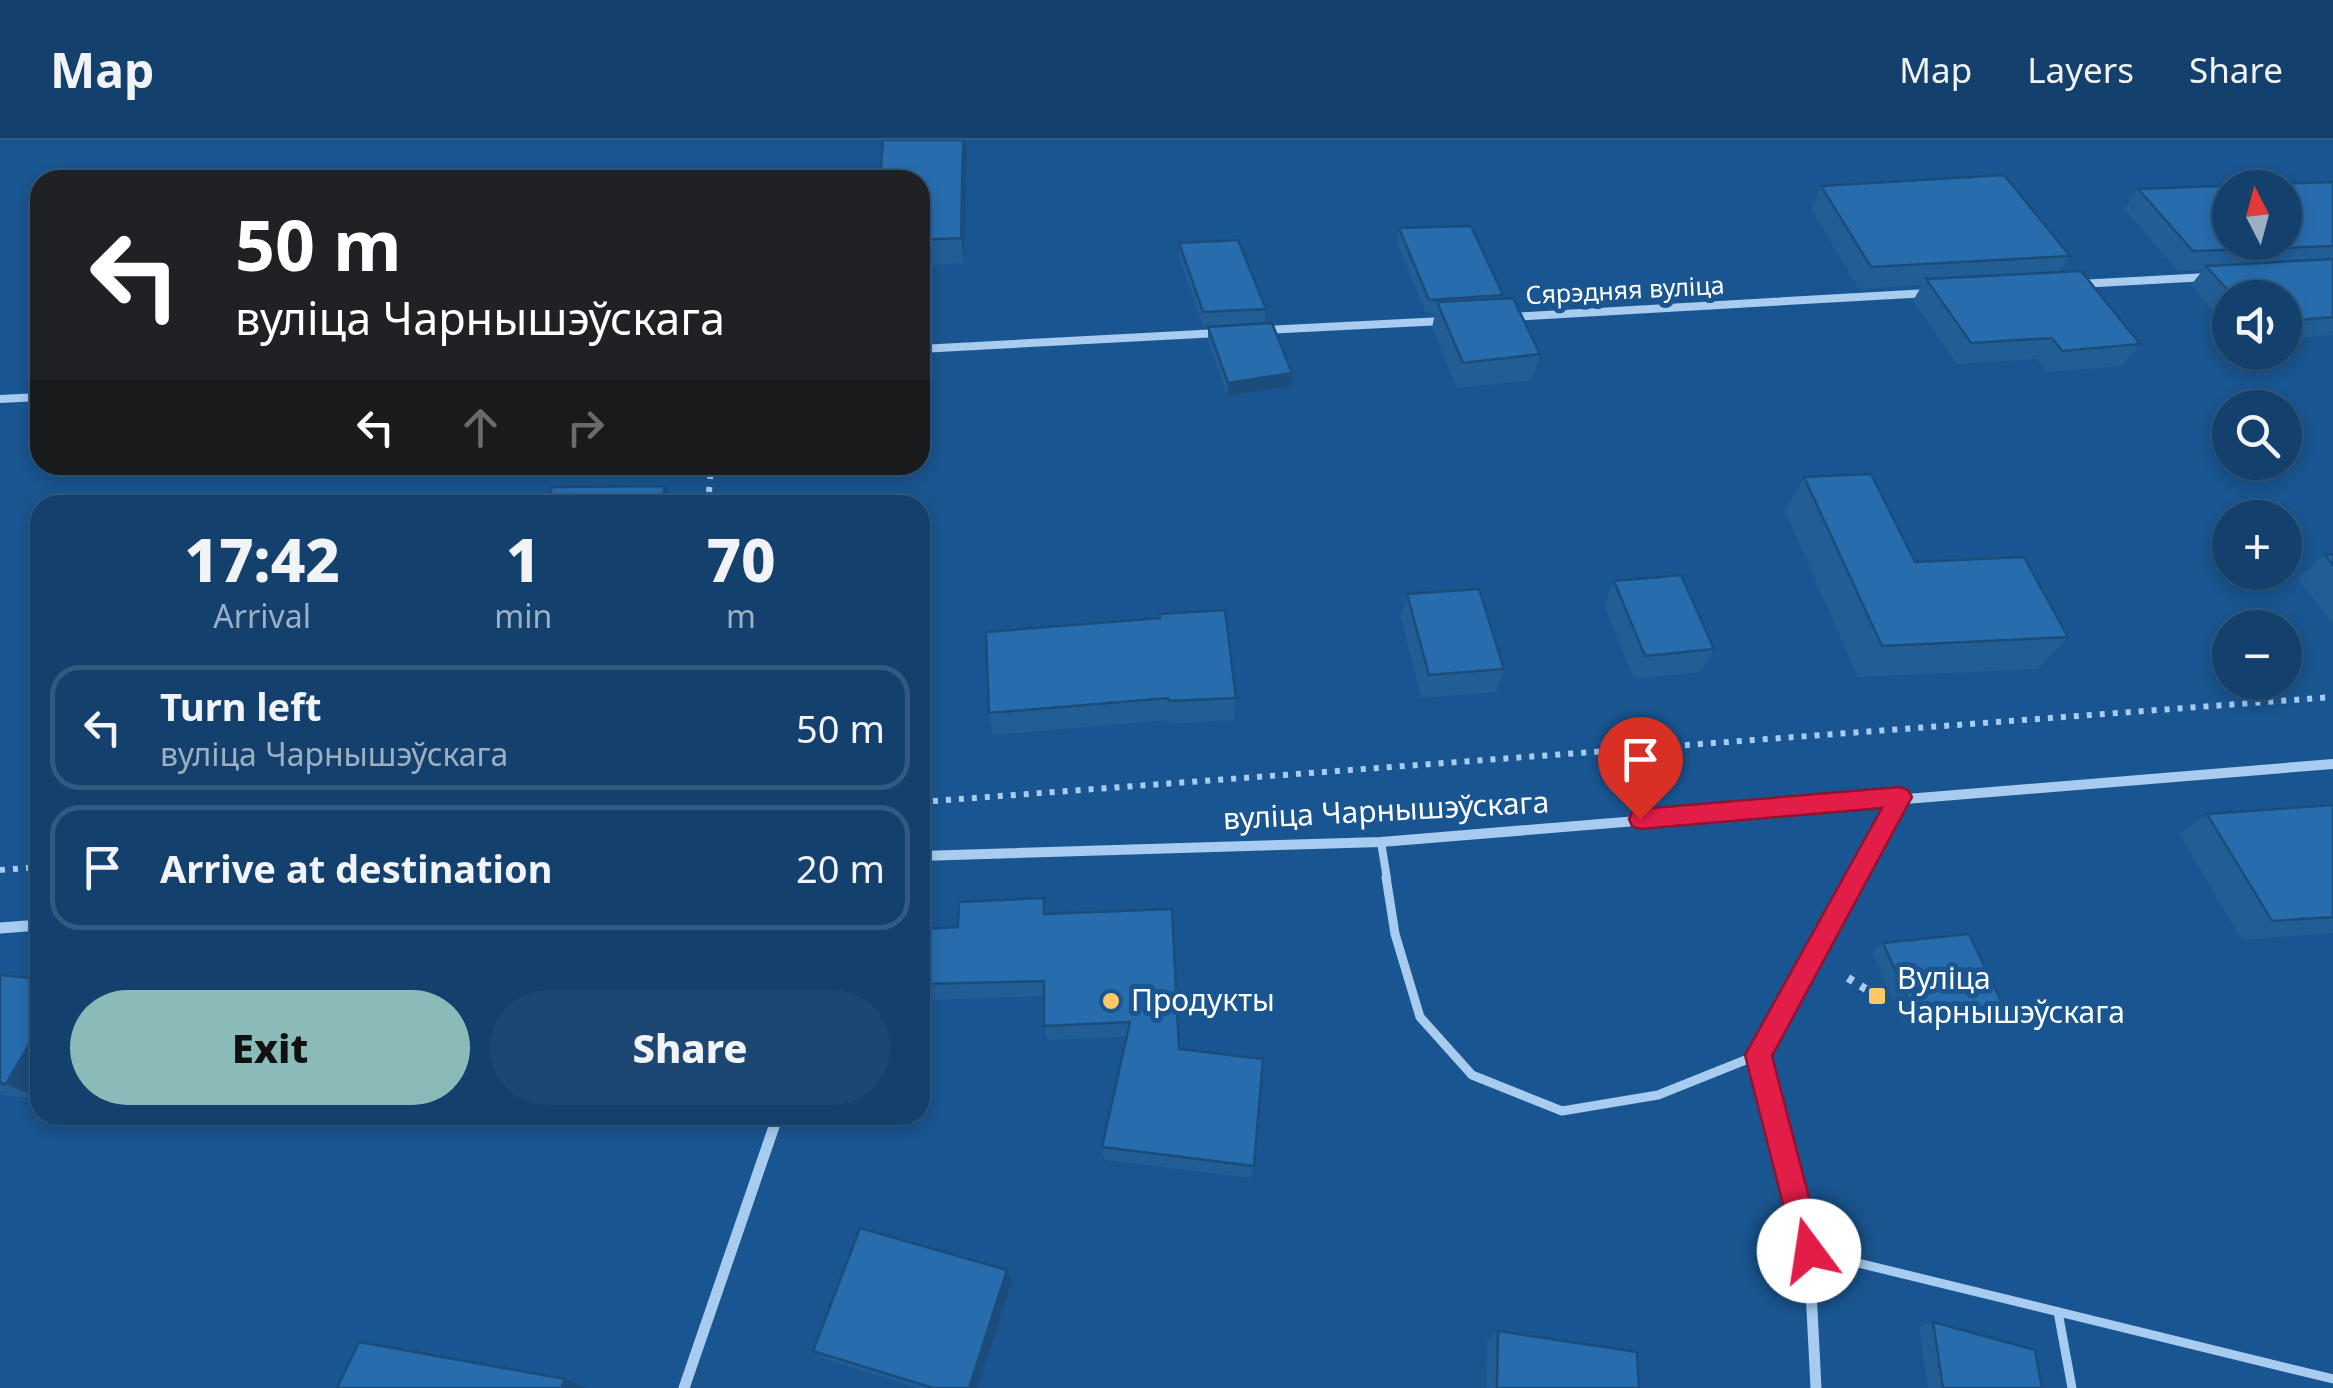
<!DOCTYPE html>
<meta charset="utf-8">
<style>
body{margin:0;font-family:"Noto Sans",sans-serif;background:#1c4772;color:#f1f3f6;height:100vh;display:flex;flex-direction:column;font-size:38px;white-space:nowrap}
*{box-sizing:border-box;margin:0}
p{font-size:32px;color:#9dafc2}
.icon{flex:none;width:55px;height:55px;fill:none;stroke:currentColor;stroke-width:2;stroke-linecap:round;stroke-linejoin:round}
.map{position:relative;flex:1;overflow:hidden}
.sheet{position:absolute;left:30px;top:355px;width:900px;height:630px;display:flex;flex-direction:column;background:#13406c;border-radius:30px;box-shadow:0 5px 15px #0003,0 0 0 2px #32597f}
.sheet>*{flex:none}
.guide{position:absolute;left:30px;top:30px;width:900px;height:305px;border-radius:30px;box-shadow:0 5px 15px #0003,0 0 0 2px #32597f;background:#202124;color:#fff;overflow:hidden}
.needle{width:65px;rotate:354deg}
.fabs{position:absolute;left:2212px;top:30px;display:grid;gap:20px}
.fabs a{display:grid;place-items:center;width:90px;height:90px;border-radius:50%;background:#13406c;box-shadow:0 5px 15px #0003,0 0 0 2px #32597f;font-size:50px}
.pin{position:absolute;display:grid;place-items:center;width:85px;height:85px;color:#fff;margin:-102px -42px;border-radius:50% 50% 50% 0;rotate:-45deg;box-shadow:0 0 10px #0007}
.pin .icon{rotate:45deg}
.me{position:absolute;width:110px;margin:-55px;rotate:346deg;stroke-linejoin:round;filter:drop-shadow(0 0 8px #0008)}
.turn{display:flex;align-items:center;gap:35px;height:210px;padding:0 40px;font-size:45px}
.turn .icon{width:130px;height:130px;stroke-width:2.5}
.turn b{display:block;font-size:70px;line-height:85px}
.lanes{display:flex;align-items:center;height:95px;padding:0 40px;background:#0003;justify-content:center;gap:50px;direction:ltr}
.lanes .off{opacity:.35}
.eta{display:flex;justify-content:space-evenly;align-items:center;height:170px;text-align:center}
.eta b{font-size:60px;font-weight:800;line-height:70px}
.cta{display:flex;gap:20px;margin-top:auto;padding:20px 40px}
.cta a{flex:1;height:115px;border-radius:60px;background:#8bbbb9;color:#111;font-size:40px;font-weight:800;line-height:115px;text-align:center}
.cta a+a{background:#1c4772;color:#f1f3f6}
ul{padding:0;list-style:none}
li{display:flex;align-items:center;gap:30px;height:125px;margin:0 20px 15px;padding:0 20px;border:5px solid #32597f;border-radius:30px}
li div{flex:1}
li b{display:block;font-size:38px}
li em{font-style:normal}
header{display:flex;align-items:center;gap:60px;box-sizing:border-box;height:140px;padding:0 50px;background:#13406c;border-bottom:2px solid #32597f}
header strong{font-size:48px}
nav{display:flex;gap:55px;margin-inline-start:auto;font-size:35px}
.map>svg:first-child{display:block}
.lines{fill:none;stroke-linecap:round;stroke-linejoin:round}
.path-far2{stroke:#a7ccef;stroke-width:5;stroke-dasharray:4 6;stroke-linecap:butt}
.path-far1{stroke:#a7ccef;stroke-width:6;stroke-dasharray:5 8;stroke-linecap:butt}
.path{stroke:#a7ccef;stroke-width:8;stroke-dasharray:6 9;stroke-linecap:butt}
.service-far1{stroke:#a7ccef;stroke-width:8}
.service{stroke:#a7ccef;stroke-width:9}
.minor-far2{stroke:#a7ccef;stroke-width:8}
.minor-far1{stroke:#a7ccef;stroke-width:10}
.minor{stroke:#a7ccef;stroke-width:11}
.wall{fill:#225e96}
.shaded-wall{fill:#1b4c7a}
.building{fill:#276dae;stroke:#1b4c7a;stroke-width:2.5;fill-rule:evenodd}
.route{fill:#e11d48;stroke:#92132f;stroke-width:2.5}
.poi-dot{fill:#ffc865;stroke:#195590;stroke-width:4}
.labels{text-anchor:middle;stroke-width:10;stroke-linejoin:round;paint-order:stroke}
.far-street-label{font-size:25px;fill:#fff;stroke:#195590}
.street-label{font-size:30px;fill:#fff;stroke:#195590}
.poi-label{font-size:30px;fill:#fff;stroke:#195590;text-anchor:start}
</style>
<header>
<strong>Map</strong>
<nav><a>Map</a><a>Layers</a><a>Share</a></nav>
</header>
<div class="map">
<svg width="2333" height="1248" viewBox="0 0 2333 1248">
<rect width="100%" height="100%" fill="#195590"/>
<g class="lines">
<!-- path-far2 -->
<path class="path-far2" d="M711,330v-5"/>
<!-- path-far1 -->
<g class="path-far1">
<path d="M708,365l3,-38"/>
<path d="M920,662l1413,-105"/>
<path d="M0,730l40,-3"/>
</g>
<!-- path -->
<path class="path" d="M1848,838l29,18"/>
<!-- service-far1 -->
<path class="service-far1" d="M1381,702l6,37"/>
<!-- service -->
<g class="service">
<path d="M1386,737l9,57 25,83 52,58 90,36 96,-16 100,-40"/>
<path d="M1809,1111l524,128"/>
<path d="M2058,1172l14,76"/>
</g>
<!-- minor-far2 -->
<g class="minor-far2">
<path d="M2079,144l128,-7"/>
<path d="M1510,177l418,-24"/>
<path d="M1266,190l177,-9"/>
<path d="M920,209l299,-16"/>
<path d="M0,259l40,-2"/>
</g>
<!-- minor-far1 -->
<g class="minor-far1">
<path d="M920,716l461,-14 952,-78"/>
<path d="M1855,739l45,-82"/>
</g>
<!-- minor -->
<g class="minor">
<path d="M0,788l40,-3"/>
<path d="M684,1248l94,-273"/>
<path d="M1816,1248l-7,-137 -51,-196 98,-178"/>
</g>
</g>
<!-- wall -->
<g class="wall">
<path d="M967,9l-3,114 -44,3v-86z"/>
<path d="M2333,42v153l-48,4v-41h-55v33l-39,-46 12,-15 -25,1 -54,-62 14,-20z"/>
<path d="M1821,46l249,70 -11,16 81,72 -17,22 -77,6 -9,-13 -80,5 -44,-63 9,-16 -63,4 -48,-81z"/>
<path d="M1399,88l104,67 -1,4 38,55 -7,26 -76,8 -25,-60 3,-15h-9l-29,-71z"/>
<path d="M1179,103l87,66 -1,13 -62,4 -24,-69z"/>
<path d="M1208,187l84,46 -1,13 -64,10 -19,-56z"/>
<path d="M271,325h137l-130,9z"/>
<path d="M1804,337l111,85 153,75 -30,32 -180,8 -73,-166z"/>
<path d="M2333,414v69l-35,-44 27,-24z"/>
<path d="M1614,441l100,68 -13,23 -67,7 -30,-74z"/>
<path d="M1407,454l97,75 -8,23 -74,6 -21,-80z"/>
<path d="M986,492l250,66 -2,22 -65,4 -1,-4 -175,15 -4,-22z"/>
<path d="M2333,665v128l-91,7 -63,-106 28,-20z"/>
<path d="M1044,758l3,16 132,135 75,117 -3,12 -147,-18 -2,-13 24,-110 -79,3 -3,-14v-30l-117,4 -6,-16 37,-57z"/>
<path d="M1883,803l120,62 -13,9 -87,9 -31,-70z"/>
<path d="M0,835l40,4v120l-40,-4z"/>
<path d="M294,975h116l-3,10 -92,1z"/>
<path d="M1007,1130l5,11 -34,107h-60l-93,-29 -12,-8z"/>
<path d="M1933,1182l109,66h-114l-9,-61z"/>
<path d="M1498,1191l141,57h-153l1,-48z"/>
</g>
<!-- shaded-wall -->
<g class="shaded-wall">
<path d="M963,0h3l1,9 -3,114 -3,-25z"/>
<path d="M1292,233l-1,13 -64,10 1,-13z"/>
<path d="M665,346l9,19h-14z"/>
<path d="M40,886v73l-34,-15z"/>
<path d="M390,975h20l-3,10z"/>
<path d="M1007,1130l5,11 -34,107h-9z"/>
<path d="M565,1239l20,8 -1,1h-23z"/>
</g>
<!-- building -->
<g class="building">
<path d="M883,0h80l-2,98 -41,2v-60h-40z"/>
<path d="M2004,35l66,81 -199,11 -50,-81z"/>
<path d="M2333,42v64l-140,5 -55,-62zM2230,48h55v54h-55z"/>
<path d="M1471,86l32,69 -74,5 -30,-72z"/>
<path d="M1238,100l28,69 -63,3 -24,-69z"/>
<path d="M2333,119v58l-48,4v-23h-50l-29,-32z"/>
<path d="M2081,131l59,73 -78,7 -10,-13 -81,5 -45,-64z"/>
<path d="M1513,158l27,56 -77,9 -26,-61z"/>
<path d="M1272,183l20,50 -64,10 -20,-56z"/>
<path d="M1871,334l44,88 109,-5 44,80 -186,9 -78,-169z"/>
<path d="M665,346l-5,19h-114l6,-18z"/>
<path d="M2333,414v11l-8,-10z"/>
<path d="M1681,435l33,74 -69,7 -31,-75z"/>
<path d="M1479,449l25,80 -75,6 -22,-81z"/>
<path d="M1225,470l11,88 -67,3 -1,-3 -179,15 -3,-81 174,-14v-4z"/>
<path d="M2333,665v112l-61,4 -65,-107z"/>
<path d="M1044,758v16l128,-5 7,140 84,10 -9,107 -152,-19 28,-125 -86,4v-45l-123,3 4,-55 33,-2 1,-25z"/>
<path d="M1969,794l34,71 -88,9 -32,-71z"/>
<path d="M0,835l40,4v47l-34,58 -6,-1z"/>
<path d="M860,1088l147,42 -38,118h-36l-120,-37z"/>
<path d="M1933,1182l102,28 7,38h-99z"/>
<path d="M1498,1191l139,21 2,36h-142z"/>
<path d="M359,1202l206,37 -4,9h-224z"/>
</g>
<!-- route -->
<path class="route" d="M1900,647l8,3 4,7 -140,259 51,195 -4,10 -10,4 -10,-4 -4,-10 -50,-196 137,-247 -242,21 -8,-3 -3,-7 3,-7 8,-3z"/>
<!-- markers -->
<g class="poi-dot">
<rect x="1867" y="846" width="20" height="20" rx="5"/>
<circle cx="1111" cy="861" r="10"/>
</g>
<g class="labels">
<!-- far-street labels -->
<g class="far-street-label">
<text transform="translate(1625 150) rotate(-3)" y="9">Сярэдняя вуліца</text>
</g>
<!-- street labels -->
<g class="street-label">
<text transform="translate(1386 671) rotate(-3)" y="10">вуліца Чарнышэўскага</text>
</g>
<!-- poi labels -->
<g class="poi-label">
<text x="1897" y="849">Вуліца<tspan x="1897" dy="34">Чарнышэўскага</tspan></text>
<text x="1131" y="871">Продукты</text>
</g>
</g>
</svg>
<div class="fabs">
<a><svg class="needle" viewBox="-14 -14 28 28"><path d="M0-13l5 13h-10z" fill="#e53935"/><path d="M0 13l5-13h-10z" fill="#9dafc2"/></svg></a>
<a><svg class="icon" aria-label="sound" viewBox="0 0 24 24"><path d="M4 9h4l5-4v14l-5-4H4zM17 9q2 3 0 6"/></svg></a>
<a><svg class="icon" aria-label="search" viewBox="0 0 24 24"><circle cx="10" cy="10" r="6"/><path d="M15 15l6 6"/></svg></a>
<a>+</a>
<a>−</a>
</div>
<div class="pin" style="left:1640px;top:679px;background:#d93025"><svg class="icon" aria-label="arrive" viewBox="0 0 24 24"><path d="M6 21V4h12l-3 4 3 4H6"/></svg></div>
<svg class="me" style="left:1809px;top:1111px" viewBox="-20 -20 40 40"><circle r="19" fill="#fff"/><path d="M0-13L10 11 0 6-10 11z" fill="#e11d48"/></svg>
<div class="guide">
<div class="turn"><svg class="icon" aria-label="left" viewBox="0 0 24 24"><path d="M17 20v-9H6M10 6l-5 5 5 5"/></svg><div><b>50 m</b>вуліца Чарнышэўскага</div></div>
<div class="lanes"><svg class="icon" aria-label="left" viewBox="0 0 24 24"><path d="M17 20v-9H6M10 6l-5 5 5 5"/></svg><svg class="icon off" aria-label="ahead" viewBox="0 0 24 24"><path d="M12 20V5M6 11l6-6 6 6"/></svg><svg class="icon off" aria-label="right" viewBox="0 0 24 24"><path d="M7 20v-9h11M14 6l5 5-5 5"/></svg></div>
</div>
<section class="sheet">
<div class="eta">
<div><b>17:42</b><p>Arrival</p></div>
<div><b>1</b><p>min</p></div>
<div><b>70</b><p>m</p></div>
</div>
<ul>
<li><svg class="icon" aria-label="left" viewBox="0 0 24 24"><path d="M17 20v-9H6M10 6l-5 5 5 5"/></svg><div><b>Turn left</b><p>вуліца Чарнышэўскага</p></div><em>50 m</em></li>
<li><svg class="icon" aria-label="arrive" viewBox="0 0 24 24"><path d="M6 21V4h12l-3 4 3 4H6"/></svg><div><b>Arrive at destination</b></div><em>20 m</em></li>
</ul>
<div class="cta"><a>Exit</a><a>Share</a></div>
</section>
</div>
